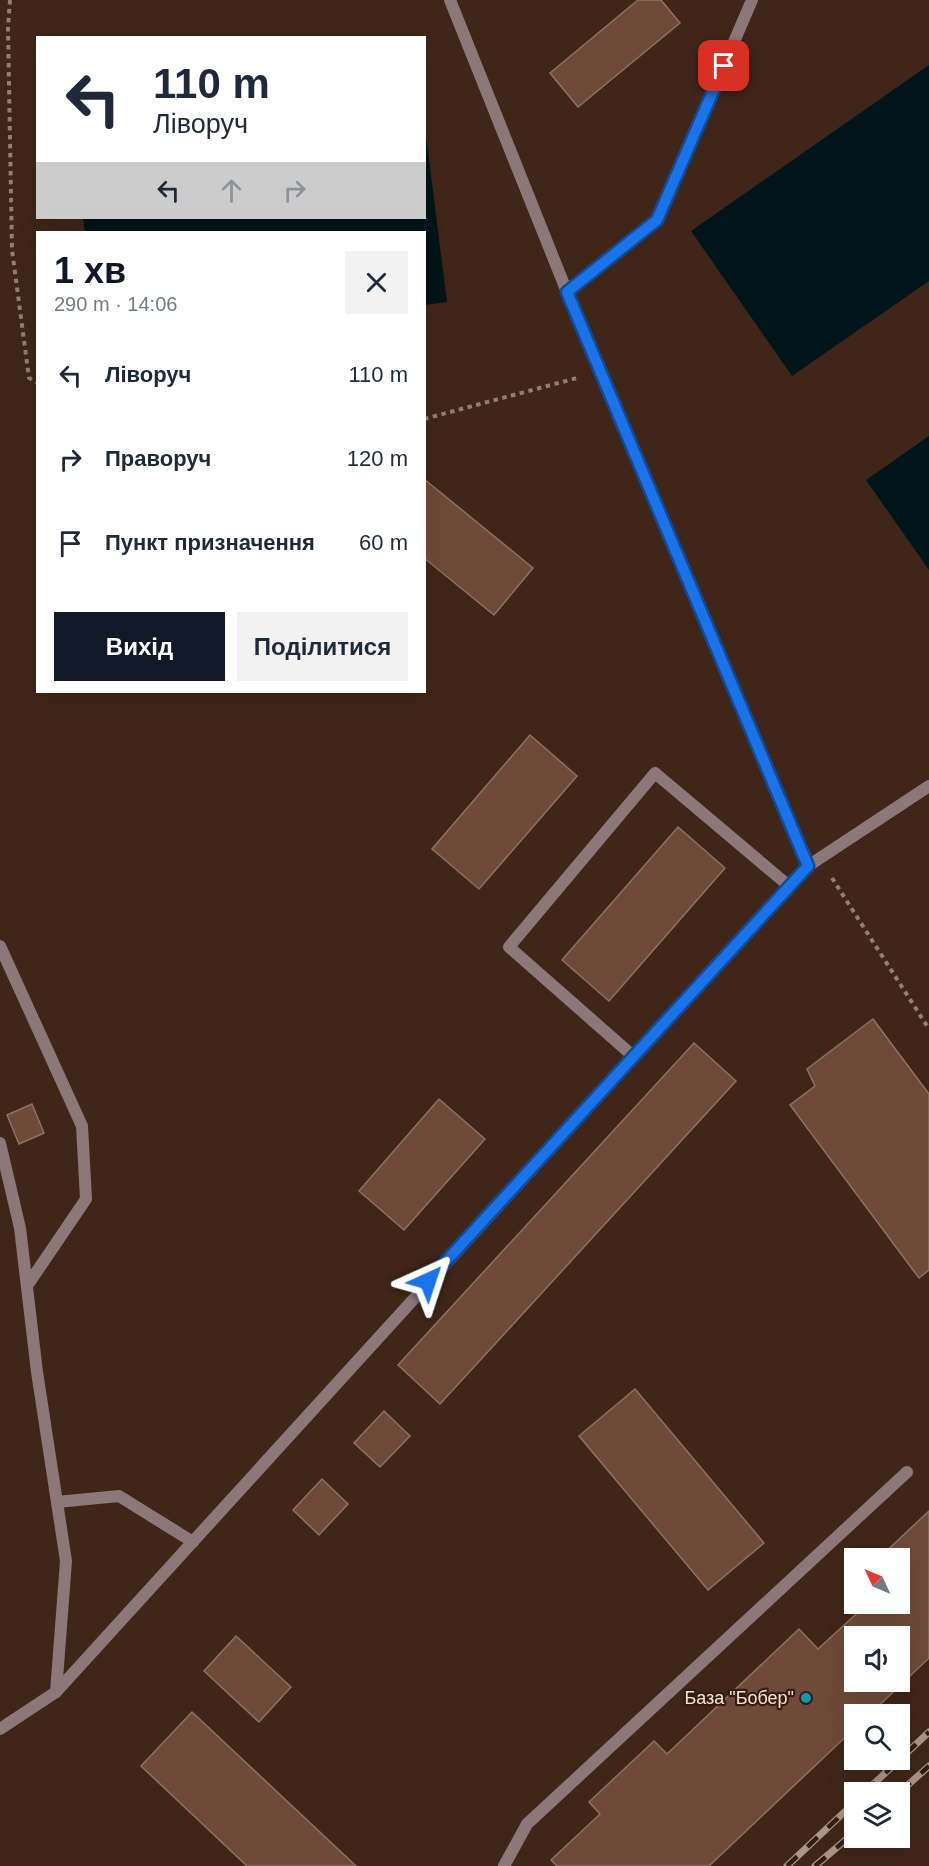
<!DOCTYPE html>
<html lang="uk">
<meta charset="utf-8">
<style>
body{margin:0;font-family:Helvetica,sans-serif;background:#f2f2f3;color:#1f2937;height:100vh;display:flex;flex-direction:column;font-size:22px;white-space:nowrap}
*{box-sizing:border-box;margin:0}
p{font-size:20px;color:#747a83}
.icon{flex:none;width:33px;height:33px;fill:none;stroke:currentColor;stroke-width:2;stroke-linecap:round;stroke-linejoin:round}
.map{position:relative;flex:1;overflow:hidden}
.sheet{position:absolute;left:36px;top:231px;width:390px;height:462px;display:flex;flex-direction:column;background:#fff;border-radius:0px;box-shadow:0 6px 24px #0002}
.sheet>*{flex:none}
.guide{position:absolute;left:36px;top:36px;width:390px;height:183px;border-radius:0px;box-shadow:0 6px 24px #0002;background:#fff;color:#1f2937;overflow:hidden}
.needle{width:39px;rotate:314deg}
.fabs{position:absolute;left:844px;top:1548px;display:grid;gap:12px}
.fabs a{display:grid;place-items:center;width:66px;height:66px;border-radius:0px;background:#fff;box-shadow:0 6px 24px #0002;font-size:30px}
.pin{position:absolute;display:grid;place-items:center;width:51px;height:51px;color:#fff;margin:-26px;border-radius:12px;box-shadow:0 3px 9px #0006}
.me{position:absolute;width:66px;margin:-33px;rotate:42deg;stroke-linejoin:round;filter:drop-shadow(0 0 4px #0008)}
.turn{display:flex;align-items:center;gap:21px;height:126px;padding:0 18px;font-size:27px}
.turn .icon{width:78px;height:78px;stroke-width:2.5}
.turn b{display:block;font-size:42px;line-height:51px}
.lanes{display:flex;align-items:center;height:57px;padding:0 18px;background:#0003;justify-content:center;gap:30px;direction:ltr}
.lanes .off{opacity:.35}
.round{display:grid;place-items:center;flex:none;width:63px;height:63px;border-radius:0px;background:#f2f2f3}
.summary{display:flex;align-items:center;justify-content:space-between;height:102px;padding:0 18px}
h1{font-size:36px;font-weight:700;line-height:45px;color:#111827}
.primary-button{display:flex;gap:12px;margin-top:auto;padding:12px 18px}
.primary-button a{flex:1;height:69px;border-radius:0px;background:#111827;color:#fff;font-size:24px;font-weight:700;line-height:69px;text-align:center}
.primary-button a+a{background:#f2f2f3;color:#1f2937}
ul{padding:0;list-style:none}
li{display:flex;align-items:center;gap:18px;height:84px;padding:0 18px}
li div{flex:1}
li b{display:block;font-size:22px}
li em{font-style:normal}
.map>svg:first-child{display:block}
.water{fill:#001519}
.building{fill:#6f4a39;stroke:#907062;stroke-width:1.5;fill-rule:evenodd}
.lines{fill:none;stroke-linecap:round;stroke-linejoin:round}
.path{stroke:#947d73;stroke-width:4;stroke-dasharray:4.5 4.5;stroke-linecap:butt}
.lane{stroke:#8c7779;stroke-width:12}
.rail-casing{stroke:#aa958a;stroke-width:7}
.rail{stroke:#361c10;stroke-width:4.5;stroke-dasharray:14;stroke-linecap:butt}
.route-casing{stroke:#114b97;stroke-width:15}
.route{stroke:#1a73e8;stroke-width:10}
.culture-dot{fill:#0f9aa8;stroke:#361c10;stroke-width:2}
.labels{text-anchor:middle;stroke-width:4.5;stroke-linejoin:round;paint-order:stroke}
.poi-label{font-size:18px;fill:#f7e5dd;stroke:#361c10;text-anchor:end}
</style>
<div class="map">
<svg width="929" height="1866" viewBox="0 0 929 1866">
<rect width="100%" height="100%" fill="#402619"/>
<!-- water -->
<g class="water">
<path d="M929,65v216l-137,95 -101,-145z"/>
<path d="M425,128l22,174 -22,3 -1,-73h-339l-2,-14h341z"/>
<path d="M929,436v134l-63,-90z"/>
</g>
<!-- building -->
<g class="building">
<path d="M638,0h23l19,23 -102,84 -28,-34z"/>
<path d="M424,479l109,89 -39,47 -70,-57z"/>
<path d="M530,735l47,41 -98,113 -47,-40z"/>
<path d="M678,827l47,41 -116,133 -47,-41z"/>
<path d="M873,1019l56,75v176l-10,8 -129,-173 25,-19 -8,-17z"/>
<path d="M694,1043l42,38 -296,323 -42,-39z"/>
<path d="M439,1099l46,40 -81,91 -45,-39z"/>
<path d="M32,1104l12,29 -25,11 -12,-29z"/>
<path d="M635,1389l129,154 -56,47 -129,-154z"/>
<path d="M384,1411l26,25 -30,31 -26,-24z"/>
<path d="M322,1479l26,25 -29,31 -26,-25z"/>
<path d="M929,1511v147l-59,56h-15v14l-146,138h-152l-6,-6 49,-46 -11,-12 65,-61 13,13 132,-125 19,20 49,-45h33v-46h-21zM855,1636h45v46h-45z"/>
<path d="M236,1636l55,51 -32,35 -55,-51z"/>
<path d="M192,1712l164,154h-109l-106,-100z"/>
</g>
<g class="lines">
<!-- path -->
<g class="path">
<path d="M10,0l-2,28 4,222 17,128 9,5"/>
<path d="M424,419l153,-41"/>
<path d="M832,878l97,151"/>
</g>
<!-- lane -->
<g class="lane">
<path d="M450,0l117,292 241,574"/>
<path d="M567,292l90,-71 95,-221"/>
<path d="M0,946l82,180 4,73 -59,87"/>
<path d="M633,1056l-124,-109 146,-174 134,113"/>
<path d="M0,1143l20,85 17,144 29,189 -10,131"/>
<path d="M57,1502l62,-6 74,46"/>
<path d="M0,1729l56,-37 752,-826 121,-80"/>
<path d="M504,1866l23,-42 380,-352"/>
</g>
<!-- rail casing -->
<g class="rail-casing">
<g id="rail">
<path d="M865,1792l64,-60"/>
<path d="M900,1792l29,-26"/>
<path d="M787,1866l68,-64"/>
<path d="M815,1866l40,-34"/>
</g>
</g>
<!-- rail -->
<use href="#rail" class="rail"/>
</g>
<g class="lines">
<!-- route casing -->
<g class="route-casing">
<path id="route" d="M428,1281l380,-415 -241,-574 90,-72 67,-154"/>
</g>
<!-- route -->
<use href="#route" class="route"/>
</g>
<!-- markers -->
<circle class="culture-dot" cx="806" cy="1698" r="6"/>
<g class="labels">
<!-- poi labels -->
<g class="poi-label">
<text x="794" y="1704">База "Бобер"</text>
</g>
</g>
</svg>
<div class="fabs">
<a><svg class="needle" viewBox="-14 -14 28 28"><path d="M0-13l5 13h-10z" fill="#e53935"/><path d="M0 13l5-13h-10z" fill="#747a83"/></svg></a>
<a><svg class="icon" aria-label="sound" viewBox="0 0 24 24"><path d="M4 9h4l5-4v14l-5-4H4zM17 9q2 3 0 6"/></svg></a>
<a><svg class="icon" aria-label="search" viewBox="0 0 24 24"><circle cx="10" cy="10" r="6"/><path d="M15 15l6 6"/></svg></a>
<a><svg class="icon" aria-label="layers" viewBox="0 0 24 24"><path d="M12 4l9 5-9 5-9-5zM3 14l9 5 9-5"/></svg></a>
</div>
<div class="pin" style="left:724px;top:66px;background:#d93025"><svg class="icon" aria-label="arrive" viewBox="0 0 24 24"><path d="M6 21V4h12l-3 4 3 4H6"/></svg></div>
<svg class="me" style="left:428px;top:1281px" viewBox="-20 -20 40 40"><path d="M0-17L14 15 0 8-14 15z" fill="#1a73e8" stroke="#fff" stroke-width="4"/></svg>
<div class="guide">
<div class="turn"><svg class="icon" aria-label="left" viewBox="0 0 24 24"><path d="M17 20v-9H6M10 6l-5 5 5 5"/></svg><div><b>110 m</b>Ліворуч</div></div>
<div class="lanes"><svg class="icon" aria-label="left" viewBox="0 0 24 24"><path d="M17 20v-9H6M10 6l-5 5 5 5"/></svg><svg class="icon off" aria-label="ahead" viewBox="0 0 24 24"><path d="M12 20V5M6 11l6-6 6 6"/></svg><svg class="icon off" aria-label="right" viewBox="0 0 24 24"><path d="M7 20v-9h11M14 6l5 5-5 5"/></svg></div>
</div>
<section class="sheet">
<div class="summary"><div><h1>1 хв</h1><p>290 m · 14:06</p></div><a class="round"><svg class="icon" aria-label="close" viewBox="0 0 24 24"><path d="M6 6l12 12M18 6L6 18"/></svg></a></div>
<ul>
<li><svg class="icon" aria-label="left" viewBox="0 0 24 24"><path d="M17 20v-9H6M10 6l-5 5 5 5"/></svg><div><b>Ліворуч</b></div><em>110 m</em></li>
<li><svg class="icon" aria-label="right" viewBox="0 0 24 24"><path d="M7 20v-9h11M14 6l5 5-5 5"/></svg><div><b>Праворуч</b></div><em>120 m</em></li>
<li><svg class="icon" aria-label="arrive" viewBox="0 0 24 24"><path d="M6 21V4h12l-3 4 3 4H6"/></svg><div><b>Пункт призначення</b></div><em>60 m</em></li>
</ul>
<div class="primary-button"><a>Вихід</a><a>Поділитися</a></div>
</section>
</div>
